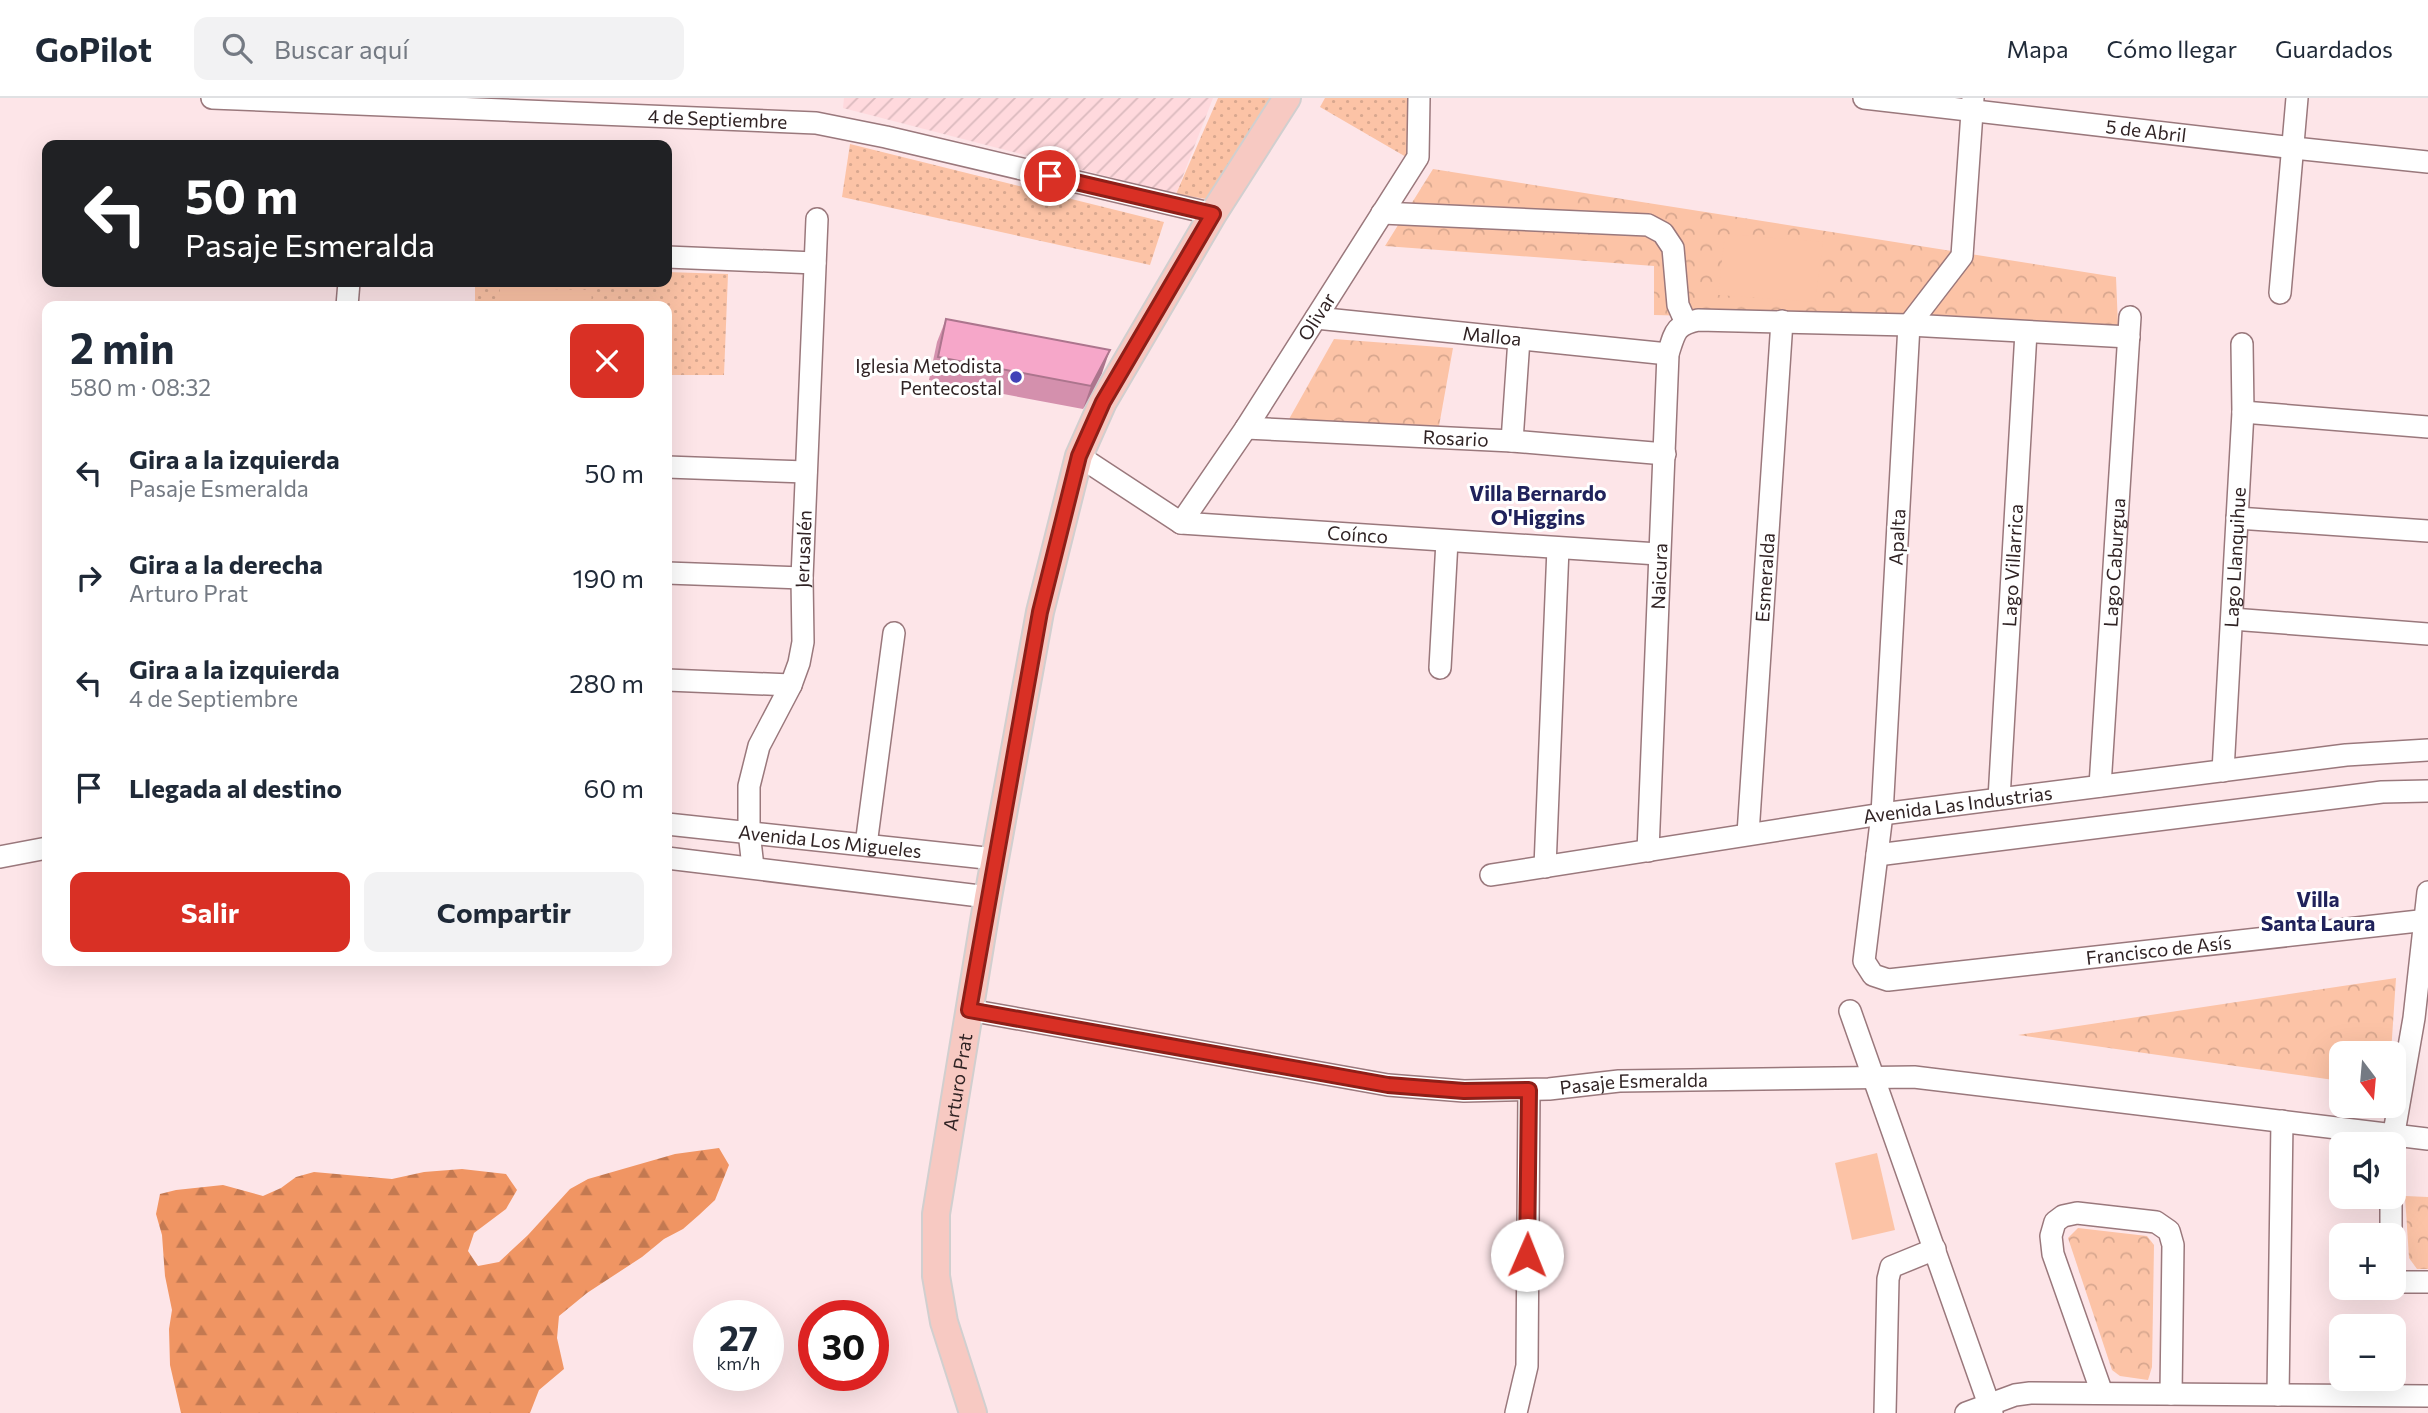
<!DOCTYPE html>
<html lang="es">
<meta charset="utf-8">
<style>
body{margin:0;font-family:Commissioner,sans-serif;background:#f2f2f3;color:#1f2937;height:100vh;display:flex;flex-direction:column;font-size:26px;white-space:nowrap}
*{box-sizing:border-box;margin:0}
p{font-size:23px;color:#747a83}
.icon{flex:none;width:38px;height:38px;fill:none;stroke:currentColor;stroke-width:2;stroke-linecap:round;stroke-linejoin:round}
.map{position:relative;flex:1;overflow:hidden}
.panel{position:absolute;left:42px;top:203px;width:630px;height:665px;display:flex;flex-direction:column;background:#fff;border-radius:14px;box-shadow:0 7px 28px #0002}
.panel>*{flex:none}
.top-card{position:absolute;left:42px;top:42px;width:630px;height:147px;border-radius:14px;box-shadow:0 7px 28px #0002;background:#202124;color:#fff;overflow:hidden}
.needle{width:46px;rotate:164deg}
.controls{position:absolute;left:2329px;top:943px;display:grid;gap:14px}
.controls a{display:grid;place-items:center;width:77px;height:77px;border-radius:14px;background:#fff;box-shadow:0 7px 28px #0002;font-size:35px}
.speed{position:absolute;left:693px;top:1202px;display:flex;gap:14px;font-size:35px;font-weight:700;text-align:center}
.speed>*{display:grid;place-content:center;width:91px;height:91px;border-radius:50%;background:#fff;box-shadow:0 7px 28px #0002;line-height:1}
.speed small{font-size:18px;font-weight:400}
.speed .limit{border:10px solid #d22;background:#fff;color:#111}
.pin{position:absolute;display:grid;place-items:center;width:60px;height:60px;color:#fff;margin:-30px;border:4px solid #fff;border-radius:50%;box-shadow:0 2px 7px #0007}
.me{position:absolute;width:77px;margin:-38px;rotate:1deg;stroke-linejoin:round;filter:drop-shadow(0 0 5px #0008)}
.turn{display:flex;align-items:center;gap:24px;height:147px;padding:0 28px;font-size:32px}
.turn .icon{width:91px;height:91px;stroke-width:2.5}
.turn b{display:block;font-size:49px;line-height:60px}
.round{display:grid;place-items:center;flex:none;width:74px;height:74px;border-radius:14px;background:#f2f2f3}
.headline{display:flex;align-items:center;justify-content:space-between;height:119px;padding:0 28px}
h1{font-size:42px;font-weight:700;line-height:52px}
.button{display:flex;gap:14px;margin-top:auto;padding:14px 28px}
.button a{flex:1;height:80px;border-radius:14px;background:#d93025;color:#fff;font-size:28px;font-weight:700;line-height:80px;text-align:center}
.button a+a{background:#f2f2f3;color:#1f2937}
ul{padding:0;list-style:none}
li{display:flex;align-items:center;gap:21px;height:105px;padding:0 28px}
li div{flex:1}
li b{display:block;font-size:26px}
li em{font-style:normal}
header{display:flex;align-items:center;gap:42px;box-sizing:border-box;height:98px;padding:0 35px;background:#fff;border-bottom:2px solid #e0e1e3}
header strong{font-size:33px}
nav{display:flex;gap:38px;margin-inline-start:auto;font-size:24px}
.search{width:490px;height:63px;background:#f2f2f3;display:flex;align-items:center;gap:18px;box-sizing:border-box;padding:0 24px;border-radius:14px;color:#747a83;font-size:26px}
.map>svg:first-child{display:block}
.industrial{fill:url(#industrial-furrows)}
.grass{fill:url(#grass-dots)}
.forest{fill:url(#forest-firs)}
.park{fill:url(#park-crowns)}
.pitch{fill:#fcc3a6}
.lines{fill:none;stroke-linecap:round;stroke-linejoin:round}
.minor-casing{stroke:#9a787c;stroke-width:24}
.major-casing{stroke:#d1cfcf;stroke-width:30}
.minor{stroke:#fff;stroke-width:21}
.major{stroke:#f7c9c2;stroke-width:26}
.wall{fill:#d490ad}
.shaded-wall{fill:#ac758d}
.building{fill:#f6a7c9;stroke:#ac758d;stroke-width:2}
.route-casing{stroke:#8d1f18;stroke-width:18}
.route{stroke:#d93025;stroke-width:12}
.poi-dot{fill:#4142b7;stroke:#fff;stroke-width:2.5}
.labels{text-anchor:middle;stroke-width:6;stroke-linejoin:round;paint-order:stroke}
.street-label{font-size:19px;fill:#302324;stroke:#fff}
.poi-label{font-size:19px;fill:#302324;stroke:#fff;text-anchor:end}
.neighbourhood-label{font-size:21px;font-weight:bold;fill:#20225b;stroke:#fff}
</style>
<header>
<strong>GoPilot</strong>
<div class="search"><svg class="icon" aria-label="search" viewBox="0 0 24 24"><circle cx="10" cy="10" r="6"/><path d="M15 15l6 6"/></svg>Buscar aquí</div>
<nav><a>Mapa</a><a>Cómo llegar</a><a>Guardados</a></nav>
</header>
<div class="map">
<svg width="2428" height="1315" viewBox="0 0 2428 1315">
<defs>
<pattern id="industrial-furrows" width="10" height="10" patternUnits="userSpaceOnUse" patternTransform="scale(1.75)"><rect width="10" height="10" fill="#ffd9dd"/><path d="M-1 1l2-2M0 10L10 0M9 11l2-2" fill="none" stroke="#dbbabe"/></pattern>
<pattern id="grass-dots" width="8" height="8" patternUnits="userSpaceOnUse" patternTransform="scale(1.75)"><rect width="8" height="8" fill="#fcc3a6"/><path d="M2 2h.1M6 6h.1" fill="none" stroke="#d8a78f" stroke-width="1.8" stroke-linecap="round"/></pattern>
<pattern id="forest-firs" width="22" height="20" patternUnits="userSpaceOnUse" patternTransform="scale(1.75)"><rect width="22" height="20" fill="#f09563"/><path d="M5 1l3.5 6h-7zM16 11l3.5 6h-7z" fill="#c37951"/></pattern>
<pattern id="park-crowns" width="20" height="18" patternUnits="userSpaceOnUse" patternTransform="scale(1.75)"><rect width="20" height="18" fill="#fcc3a6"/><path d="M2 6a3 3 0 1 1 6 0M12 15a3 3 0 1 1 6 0" fill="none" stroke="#d8a78f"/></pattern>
</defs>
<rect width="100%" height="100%" fill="#fde5e8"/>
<!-- industrial -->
<path class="industrial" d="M844,0h369l-37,96 -333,-86z"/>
<!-- grass -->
<g class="grass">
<path d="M1218,0h72l-66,104 -48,-8z"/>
<path d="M1325,0h103l-15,63 -93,-54z"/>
<path d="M850,46l314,78 -14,43 -308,-68z"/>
<path d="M667,174l61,2 -4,101h-57v-69h-192v-24h192z"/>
</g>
<!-- forest -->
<path class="forest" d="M719,1050l10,17 -14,35 -16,15 -16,14 -19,10 -22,18 -55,36 -28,23 -2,22 7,31 -25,21 -9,23h-349l-11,-48 -1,-36 3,-19 -7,-34 -3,-41 -6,-21 4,-20 16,-4 47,-5 40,11 18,-8 15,-11 18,-5 78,7 32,-7 38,-3 44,5 11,16 -11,19 -32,24 -6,18 10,15 21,-4 29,-27 42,-46 18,-10 87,-25z"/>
<!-- park -->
<g class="park">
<path d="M1433,71l683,108 2,49 -464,-11v-49l-269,-20z"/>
<path d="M1334,241l119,9 -14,78 -155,2z"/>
<path d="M2396,880l-5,75 -49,1 -1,27 -323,-46z"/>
<path d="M2405,1098l23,1v72h-11l-8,-11z"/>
<path d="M2078,1130l69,8 7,9 -2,122 -4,13 -28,-4 -8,-6 -44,-132z"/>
</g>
<!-- pitch -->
<g class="pitch">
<path d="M1725,136l98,8 -8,60 -97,-7z"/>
<path d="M500,190l92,2 -1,16h-92z"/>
<path d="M1877,1055l18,77 -43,10 -17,-77z"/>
</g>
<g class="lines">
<!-- minor casing -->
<g class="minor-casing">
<g id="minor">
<path id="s1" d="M212,0l604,25 70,14 327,77"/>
<path id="s2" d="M1864,0l430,50 134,14"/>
<path id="s3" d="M1973,0l-11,158 -53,69 -27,489 -18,147 9,14 15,5 540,-60"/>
<path d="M1382,115l266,12 15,8 10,15 5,57 8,18"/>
<path d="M667,159l148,6"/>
<path d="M2280,195l17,-195"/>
<path d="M347,208l2,-24"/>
<path id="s4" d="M1316,220l352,36"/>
<path d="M2243,314l185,15"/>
<path id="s5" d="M1246,330l266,13 153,13"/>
<path d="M1512,343l7,-102"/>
<path id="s6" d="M1079,358l102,67 477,31"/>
<path d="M667,369l139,5"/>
<path d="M2237,420l191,13"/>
<path id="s7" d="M1181,425l65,-95 172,-271 1,-59"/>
<path d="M667,475l135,5"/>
<path d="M2232,521l196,15"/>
<path d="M1440,570l7,-127"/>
<path d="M667,582l124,5"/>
<path id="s8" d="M2223,673l20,-359 -1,-68"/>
<path id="s9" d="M2100,688l30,-469"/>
<path id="s10" d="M1999,701l27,-467"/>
<path id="s11" d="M667,726l328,35"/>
<path id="s12" d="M1748,736l34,-513"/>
<path d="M866,747l28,-212"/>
<path id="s13" d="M1648,753l20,-497c7,-22 7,-29 30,-34l211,5 220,12"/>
<path d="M1877,757l505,-63 46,-1"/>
<path d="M0,759l47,-9"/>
<path d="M667,760l321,39"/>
<path id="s14" d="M753,769l-4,-35v-46l10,-40 32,-61 8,-22 4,-21 -1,-64 15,-359"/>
<path d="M1545,769l13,-319"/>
<path id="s15" d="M1491,777l391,-61 464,-59 82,-5"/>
<path id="s16" d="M969,912l419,75 76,6 85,-2 70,-8 295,-4 514,62"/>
<path d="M1850,913l142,402"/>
<path d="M2392,1046l22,-126 14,-126"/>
<path d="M2391,1138v-39"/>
<path d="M2394,1181l10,3h24"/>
<path d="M2102,1295l-49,-139 -2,-18 4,-14 8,-6 14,-3 79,9 13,9 4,14 -2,149"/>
<path d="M2278,1297l4,-274"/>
<path d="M1516,1315l11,-47 2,-276"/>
<path d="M1885,1315l3,-134 3,-12 44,-18"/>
<path d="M1966,1315l49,-18 15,-2 398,3"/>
</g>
</g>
<!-- major casing -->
<g class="major-casing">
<g id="major">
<path id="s17" d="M973,1315l-29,-91 -8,-46v-62l52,-317 52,-285 39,-156 24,-54 110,-188 74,-116"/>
</g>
</g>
<!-- minor -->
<use href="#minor" class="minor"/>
<!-- major -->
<use href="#major" class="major"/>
</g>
<!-- wall -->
<path class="wall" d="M946,221l156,54 -19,36 -154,-29 8,-38z"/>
<!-- shaded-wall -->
<path class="shaded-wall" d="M1110,252l-8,23 -19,36 8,-23z"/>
<!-- building -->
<path class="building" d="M946,221l164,31 -19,36 -153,-29z"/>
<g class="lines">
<!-- route casing -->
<g class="route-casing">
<path id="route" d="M1050,78l163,38 -110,188 -24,54 -39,156 -71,398 419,75 76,6 65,-1 -2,165"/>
</g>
<!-- route -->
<use href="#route" class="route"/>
</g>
<!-- markers -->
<circle class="poi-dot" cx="1016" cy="279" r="7"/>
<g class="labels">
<!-- street labels -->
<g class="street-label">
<text dy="7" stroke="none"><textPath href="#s1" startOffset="506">4 de Septiembre</textPath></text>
<text dy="7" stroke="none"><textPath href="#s2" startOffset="284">5 de Abril</textPath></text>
<text dy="7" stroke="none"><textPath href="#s7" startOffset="247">Olivar</textPath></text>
<text dy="7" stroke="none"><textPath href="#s4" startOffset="177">Malloa</textPath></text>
<text dy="7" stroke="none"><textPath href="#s5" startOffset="210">Rosario</textPath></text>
<text dy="7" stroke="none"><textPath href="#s6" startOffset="299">Coínco</textPath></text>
<text transform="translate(1897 439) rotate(-87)" y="7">Apalta</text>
<text dy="7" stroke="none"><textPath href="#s14" startOffset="329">Jerusalén</textPath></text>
<text dy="7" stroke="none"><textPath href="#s8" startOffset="214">Lago Llanquihue</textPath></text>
<text dy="7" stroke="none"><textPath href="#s9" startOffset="224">Lago Caburgua</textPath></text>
<text dy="7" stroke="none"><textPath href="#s10" startOffset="234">Lago Villarrica</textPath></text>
<text dy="7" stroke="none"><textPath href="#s13" startOffset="275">Naicura</textPath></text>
<text dy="7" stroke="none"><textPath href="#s12" startOffset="257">Esmeralda</textPath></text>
<text dy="7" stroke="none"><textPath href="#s15" startOffset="472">Avenida Las Industrias</textPath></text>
<text dy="7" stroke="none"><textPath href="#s11" startOffset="164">Avenida Los Migueles</textPath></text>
<text dy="7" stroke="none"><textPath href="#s3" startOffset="1188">Francisco de Asís</textPath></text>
<text dy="7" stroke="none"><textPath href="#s17" startOffset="338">Arturo Prat</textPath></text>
<text dy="7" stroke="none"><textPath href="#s16" startOffset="672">Pasaje Esmeralda</textPath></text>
</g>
<!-- poi labels -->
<g class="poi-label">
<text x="1002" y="275">Iglesia Metodista<tspan x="1002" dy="22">Pentecostal</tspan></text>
</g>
<!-- neighbourhood labels -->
<g class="neighbourhood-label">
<text x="1538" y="403">Villa Bernardo<tspan x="1538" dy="24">O'Higgins</tspan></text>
<text x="2318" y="809">Villa<tspan x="2318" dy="24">Santa Laura</tspan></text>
</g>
</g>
</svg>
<div class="controls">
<a><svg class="needle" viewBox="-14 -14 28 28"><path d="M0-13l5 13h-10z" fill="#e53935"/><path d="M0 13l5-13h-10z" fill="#747a83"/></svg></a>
<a><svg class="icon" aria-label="sound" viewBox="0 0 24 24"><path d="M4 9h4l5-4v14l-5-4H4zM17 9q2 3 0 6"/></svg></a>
<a>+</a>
<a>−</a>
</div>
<div class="speed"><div>27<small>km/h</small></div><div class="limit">30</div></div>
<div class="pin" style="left:1050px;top:78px;background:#d93025"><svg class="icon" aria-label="arrive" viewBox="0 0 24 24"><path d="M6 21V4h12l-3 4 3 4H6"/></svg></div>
<svg class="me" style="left:1527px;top:1157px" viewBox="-20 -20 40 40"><circle r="19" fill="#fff"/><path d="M0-13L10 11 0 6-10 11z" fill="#d93025"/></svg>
<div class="top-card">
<div class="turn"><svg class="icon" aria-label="left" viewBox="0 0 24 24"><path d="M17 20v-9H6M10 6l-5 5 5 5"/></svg><div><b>50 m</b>Pasaje Esmeralda</div></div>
</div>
<section class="panel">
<div class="headline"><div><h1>2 min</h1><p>580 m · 08:32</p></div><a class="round" style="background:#d93025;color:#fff"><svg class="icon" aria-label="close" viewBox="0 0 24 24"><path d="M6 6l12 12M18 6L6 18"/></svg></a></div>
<ul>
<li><svg class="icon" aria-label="left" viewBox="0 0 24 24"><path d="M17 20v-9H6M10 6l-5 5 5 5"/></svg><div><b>Gira a la izquierda</b><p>Pasaje Esmeralda</p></div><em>50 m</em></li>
<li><svg class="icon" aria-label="right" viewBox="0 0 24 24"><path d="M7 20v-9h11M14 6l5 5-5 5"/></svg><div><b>Gira a la derecha</b><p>Arturo Prat</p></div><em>190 m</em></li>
<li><svg class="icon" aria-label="left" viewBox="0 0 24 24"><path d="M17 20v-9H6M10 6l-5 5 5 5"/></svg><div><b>Gira a la izquierda</b><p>4 de Septiembre</p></div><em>280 m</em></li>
<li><svg class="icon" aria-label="arrive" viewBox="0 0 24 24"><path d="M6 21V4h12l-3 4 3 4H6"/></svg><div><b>Llegada al destino</b></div><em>60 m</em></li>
</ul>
<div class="button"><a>Salir</a><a>Compartir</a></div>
</section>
</div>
